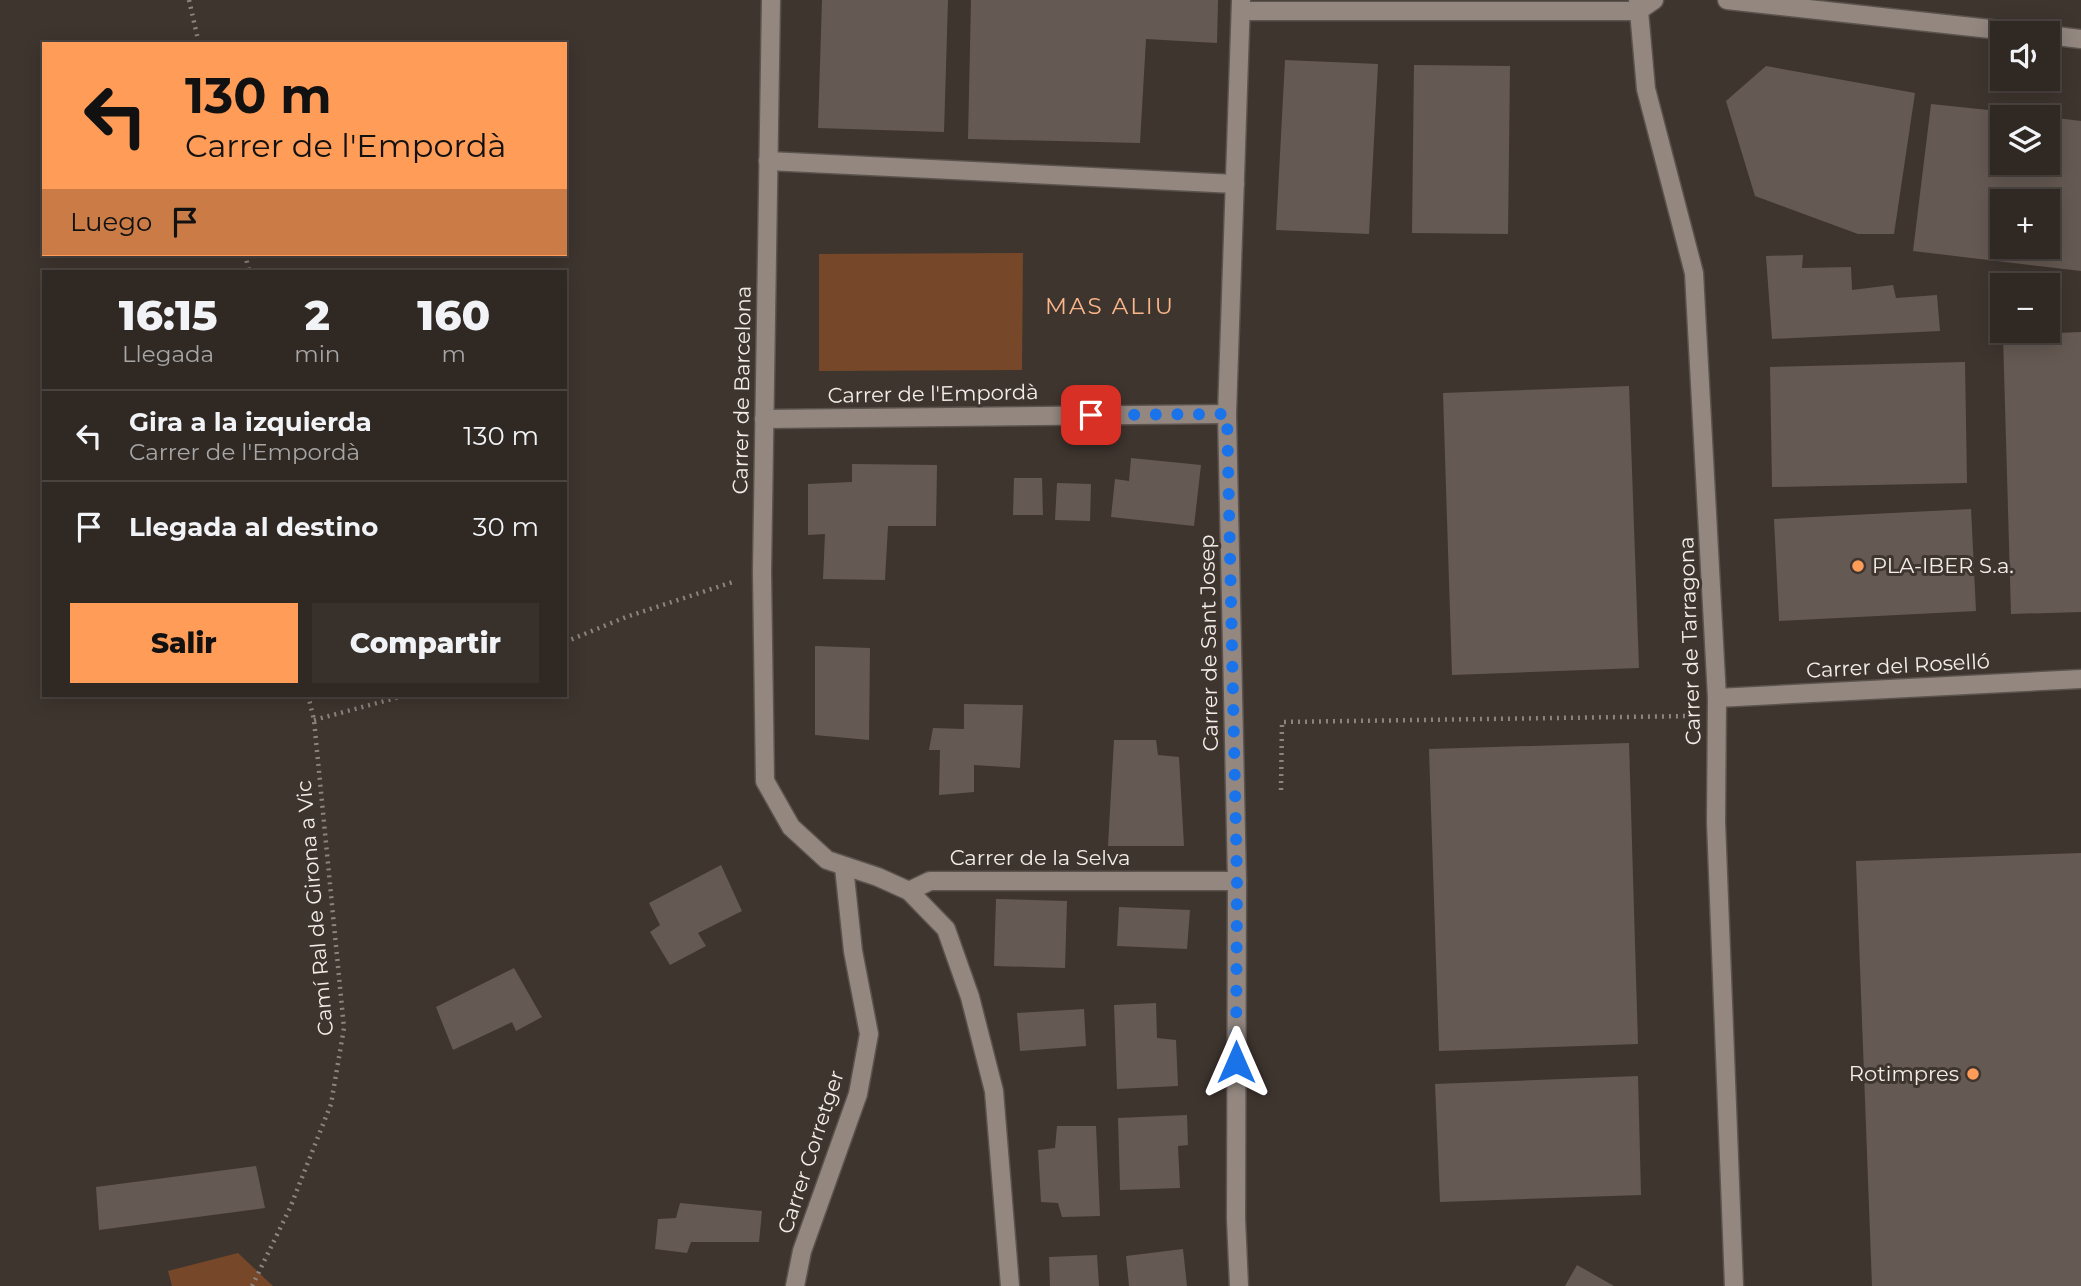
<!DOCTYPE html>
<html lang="es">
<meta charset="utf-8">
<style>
body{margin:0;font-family:Montserrat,sans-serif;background:#37302b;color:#f1f3f6;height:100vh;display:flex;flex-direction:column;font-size:26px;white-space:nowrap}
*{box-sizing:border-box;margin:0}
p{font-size:23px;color:#a7a6a6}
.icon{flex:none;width:38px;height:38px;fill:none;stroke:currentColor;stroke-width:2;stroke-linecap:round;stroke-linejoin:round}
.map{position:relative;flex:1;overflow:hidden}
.side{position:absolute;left:42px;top:270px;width:525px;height:427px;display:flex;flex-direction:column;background:#2f2823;border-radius:0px;box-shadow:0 4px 18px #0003,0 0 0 2px #4a4441}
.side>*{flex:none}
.top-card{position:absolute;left:42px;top:42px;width:525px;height:214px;border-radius:0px;box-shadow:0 4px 18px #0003,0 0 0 2px #4a4441;background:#fe9c58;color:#111;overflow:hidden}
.fabs{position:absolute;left:1990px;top:21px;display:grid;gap:14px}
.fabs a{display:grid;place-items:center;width:70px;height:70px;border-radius:0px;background:#2f2823;box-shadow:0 4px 18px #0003,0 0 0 2px #4a4441;font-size:35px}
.pin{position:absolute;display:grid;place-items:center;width:60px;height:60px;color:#fff;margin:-30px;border-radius:14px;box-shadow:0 4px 10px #0006}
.me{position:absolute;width:77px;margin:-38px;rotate:0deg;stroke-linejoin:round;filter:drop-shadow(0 0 5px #0008)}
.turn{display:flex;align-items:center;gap:24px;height:147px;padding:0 28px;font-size:32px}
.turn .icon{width:91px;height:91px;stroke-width:2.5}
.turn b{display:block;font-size:49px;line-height:60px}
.then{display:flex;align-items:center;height:66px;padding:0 28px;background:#0003;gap:14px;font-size:26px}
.eta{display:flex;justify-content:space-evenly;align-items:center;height:119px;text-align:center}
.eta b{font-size:42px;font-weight:800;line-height:49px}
.primary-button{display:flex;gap:14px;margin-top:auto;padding:14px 28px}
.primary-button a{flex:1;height:80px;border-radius:0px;background:#fe9c58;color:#111;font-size:28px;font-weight:800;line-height:80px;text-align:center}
.primary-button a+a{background:#37302b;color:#f1f3f6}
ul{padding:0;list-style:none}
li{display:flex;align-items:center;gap:21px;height:91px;padding:0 28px;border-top:2px solid #4a4441}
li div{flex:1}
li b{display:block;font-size:26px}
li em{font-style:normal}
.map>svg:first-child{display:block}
.green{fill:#764829}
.building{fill:#655a53;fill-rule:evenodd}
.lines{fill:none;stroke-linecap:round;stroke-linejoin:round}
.minor-casing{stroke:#5b534e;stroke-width:21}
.path{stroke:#8c847e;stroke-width:4.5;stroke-dasharray:2 5;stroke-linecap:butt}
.minor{stroke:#938780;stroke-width:18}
.route{stroke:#1a73e8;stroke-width:12;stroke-dasharray:0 21.6}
.poi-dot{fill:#fe9c58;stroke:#3f352f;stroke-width:2.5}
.labels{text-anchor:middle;stroke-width:6;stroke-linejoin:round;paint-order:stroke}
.street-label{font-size:21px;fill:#f3ede9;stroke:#3f352f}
.poi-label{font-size:21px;fill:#f3ede9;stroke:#3f352f;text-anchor:start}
.neighbourhood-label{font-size:23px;letter-spacing:2px;fill:#fbb68a;stroke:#3f352f}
</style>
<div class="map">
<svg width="2081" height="1286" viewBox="0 0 2081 1286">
<rect width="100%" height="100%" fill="#3f352f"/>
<!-- green -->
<g class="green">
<path d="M1023,253l-1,117 -203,1v-117z"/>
<path d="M238,1253l35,33h-101l-4,-15z"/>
</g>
<!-- building -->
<g class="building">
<path d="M822,0h126l-4,132 -126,-4z"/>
<path d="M971,0h247l-1,43 -71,-4 -6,104 -172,-4z"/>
<path d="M1285,60l93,4 -9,170 -93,-4z"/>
<path d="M1414,65l96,1 -2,168 -96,-1z"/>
<path d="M1766,66l149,27 -21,141h-36l-103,-38 -29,-95z"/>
<path d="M1931,104l105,11 -34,2v46h46v-46l33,4v150l-168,-20zM2002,201h46v46h-46z"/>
<path d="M1803,255l-1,13 49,-1 1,23 41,-5 3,13 41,-3 3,36 -168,8 -6,-83z"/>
<path d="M2081,332v280l-70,2 -8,-279z"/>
<path d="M1965,362l2,121 -195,4 -2,-120z"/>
<path d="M1629,386l10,282 -187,7 -9,-282z"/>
<path d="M1131,458l70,7 -7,61 -83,-9 4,-38 14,2z"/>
<path d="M852,464l85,1 -1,61h-48l-3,54 -62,-1 2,-45 -17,1v-51l44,-2z"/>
<path d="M1014,478h28l1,37h-30z"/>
<path d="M1057,483l34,1 -1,37 -35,-1z"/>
<path d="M1971,509l5,102 -197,10 -5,-102z"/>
<path d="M815,646l55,2 -1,92 -54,-5z"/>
<path d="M964,704l59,1 -3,63 -46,-3v27l-35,3 1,-45h-11l4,-22 31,1z"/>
<path d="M1114,740h42l2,15 21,2 5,89h-76z"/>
<path d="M1629,743l9,301 -199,7 -10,-302z"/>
<path d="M2081,853v433h-209l-16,-425z"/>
<path d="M721,865l21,46 -44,22 8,13 -36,19 -20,-33 10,-7 -11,-22z"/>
<path d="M996,899l71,2 -2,67 -71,-2z"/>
<path d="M1119,907l71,3 -3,39 -70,-3z"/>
<path d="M514,968l28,49 -26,14 -4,-9 -59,28 -17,-43z"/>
<path d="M1156,1003l1,35 19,2 2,46 -61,3 -3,-84z"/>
<path d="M1084,1009l2,37 -66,5 -3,-38z"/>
<path d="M1638,1076l3,119 -201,7 -5,-118z"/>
<path d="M1187,1115l1,30 -10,1 2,42 -60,2 -2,-72z"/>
<path d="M1057,1126h39l4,90 -38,1 -4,-14 -17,-1 -3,-52 17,-2z"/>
<path d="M256,1166l9,42 -166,22 -3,-43z"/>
<path d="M680,1203l82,8 -3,31h-68l-4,11 -32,-4 3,-30 18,-1z"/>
<path d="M1183,1249l4,37h-58l-3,-30z"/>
<path d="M1097,1255l2,31h-49l-1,-29z"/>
<path d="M1577,1265l37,21h-49z"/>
</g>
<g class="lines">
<!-- minor casing -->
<g class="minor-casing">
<g id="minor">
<path d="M771,0l-9,572 3,209 26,46 36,33 51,17 31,14 21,-10h307"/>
<path d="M1638,0l8,89 48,184 23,425 -1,124 18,464"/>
<path d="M1727,0l300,33"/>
<path d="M1241,11h397l16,-11"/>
<path d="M2048,35l33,4"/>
<path d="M768,161l467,23"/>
<path d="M764,419l463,-5"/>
<path d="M1717,698l364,-19"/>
<path d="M909,891l37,38 24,68 24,94 16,195"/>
<path d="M795,1286l7,-35 56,-157 11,-60 -16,-83 -9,-84"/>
<path d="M1239,1286l-3,-67 1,-338 -10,-467 14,-414"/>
</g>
</g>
<!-- path -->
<g class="path">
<path d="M189,0l10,44"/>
<path d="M245,254l4,17"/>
<path d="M565,642l61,-25 110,-36"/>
<path d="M314,720l93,-25"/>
<path d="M1281,790l1,-68 409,-6"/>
<path d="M252,1286l38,-78 41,-104 13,-76 -30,-308 -6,-25"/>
</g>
<!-- minor -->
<use href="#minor" class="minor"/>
</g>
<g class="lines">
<!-- route -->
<path class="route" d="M1091,415l136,-1 10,467 -1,181"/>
</g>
<!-- markers -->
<g class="poi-dot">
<circle cx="1858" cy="566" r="7"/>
<circle cx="1973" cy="1074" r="7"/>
</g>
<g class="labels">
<!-- street labels -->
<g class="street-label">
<text transform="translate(742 390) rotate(-89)" y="7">Carrer de Barcelona</text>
<text transform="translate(933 394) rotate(-1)" y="7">Carrer de l'Empordà</text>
<text transform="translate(1690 641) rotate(-92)" y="7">Carrer de Tarragona</text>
<text transform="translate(1209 643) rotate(-91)" y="7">Carrer de Sant Josep</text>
<text transform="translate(1898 666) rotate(-3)" y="7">Carrer del Roselló</text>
<text x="1040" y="865">Carrer de la Selva</text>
<text transform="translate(315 908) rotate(-95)" y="7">Camí Ral de Girona a Vic</text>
<text transform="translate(811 1152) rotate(-72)" y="7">Carrer Corretger</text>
</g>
<!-- poi labels -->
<g class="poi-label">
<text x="1872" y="573">PLA-IBER S.a.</text>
<text x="1959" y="1081" text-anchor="end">Rotimpres</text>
</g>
<!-- neighbourhood labels -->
<g class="neighbourhood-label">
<text x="1110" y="314">MAS ALIU</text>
</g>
</g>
</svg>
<div class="fabs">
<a><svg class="icon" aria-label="sound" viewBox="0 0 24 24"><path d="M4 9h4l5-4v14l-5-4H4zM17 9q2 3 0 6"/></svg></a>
<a><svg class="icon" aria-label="layers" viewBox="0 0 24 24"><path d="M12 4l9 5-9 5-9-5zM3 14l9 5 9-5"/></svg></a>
<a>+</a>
<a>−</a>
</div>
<div class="pin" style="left:1091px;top:415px;background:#d93025"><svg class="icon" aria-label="arrive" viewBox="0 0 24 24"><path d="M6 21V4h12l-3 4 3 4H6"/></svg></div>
<svg class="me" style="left:1236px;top:1062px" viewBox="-20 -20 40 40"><path d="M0-17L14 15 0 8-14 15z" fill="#1a73e8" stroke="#fff" stroke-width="4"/></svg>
<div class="top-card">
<div class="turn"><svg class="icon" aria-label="left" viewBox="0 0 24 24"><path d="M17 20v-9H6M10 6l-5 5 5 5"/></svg><div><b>130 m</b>Carrer de l'Empordà</div></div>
<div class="then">Luego<svg class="icon" aria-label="arrive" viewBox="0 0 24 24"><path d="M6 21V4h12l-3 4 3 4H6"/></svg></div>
</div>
<section class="side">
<div class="eta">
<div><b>16:15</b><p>Llegada</p></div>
<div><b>2</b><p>min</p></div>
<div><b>160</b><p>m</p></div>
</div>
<ul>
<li><svg class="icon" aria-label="left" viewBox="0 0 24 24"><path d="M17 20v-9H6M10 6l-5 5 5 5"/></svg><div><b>Gira a la izquierda</b><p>Carrer de l'Empordà</p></div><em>130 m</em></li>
<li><svg class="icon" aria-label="arrive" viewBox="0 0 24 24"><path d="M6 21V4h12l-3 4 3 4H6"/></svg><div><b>Llegada al destino</b></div><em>30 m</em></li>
</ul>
<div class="primary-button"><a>Salir</a><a>Compartir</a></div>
</section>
</div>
